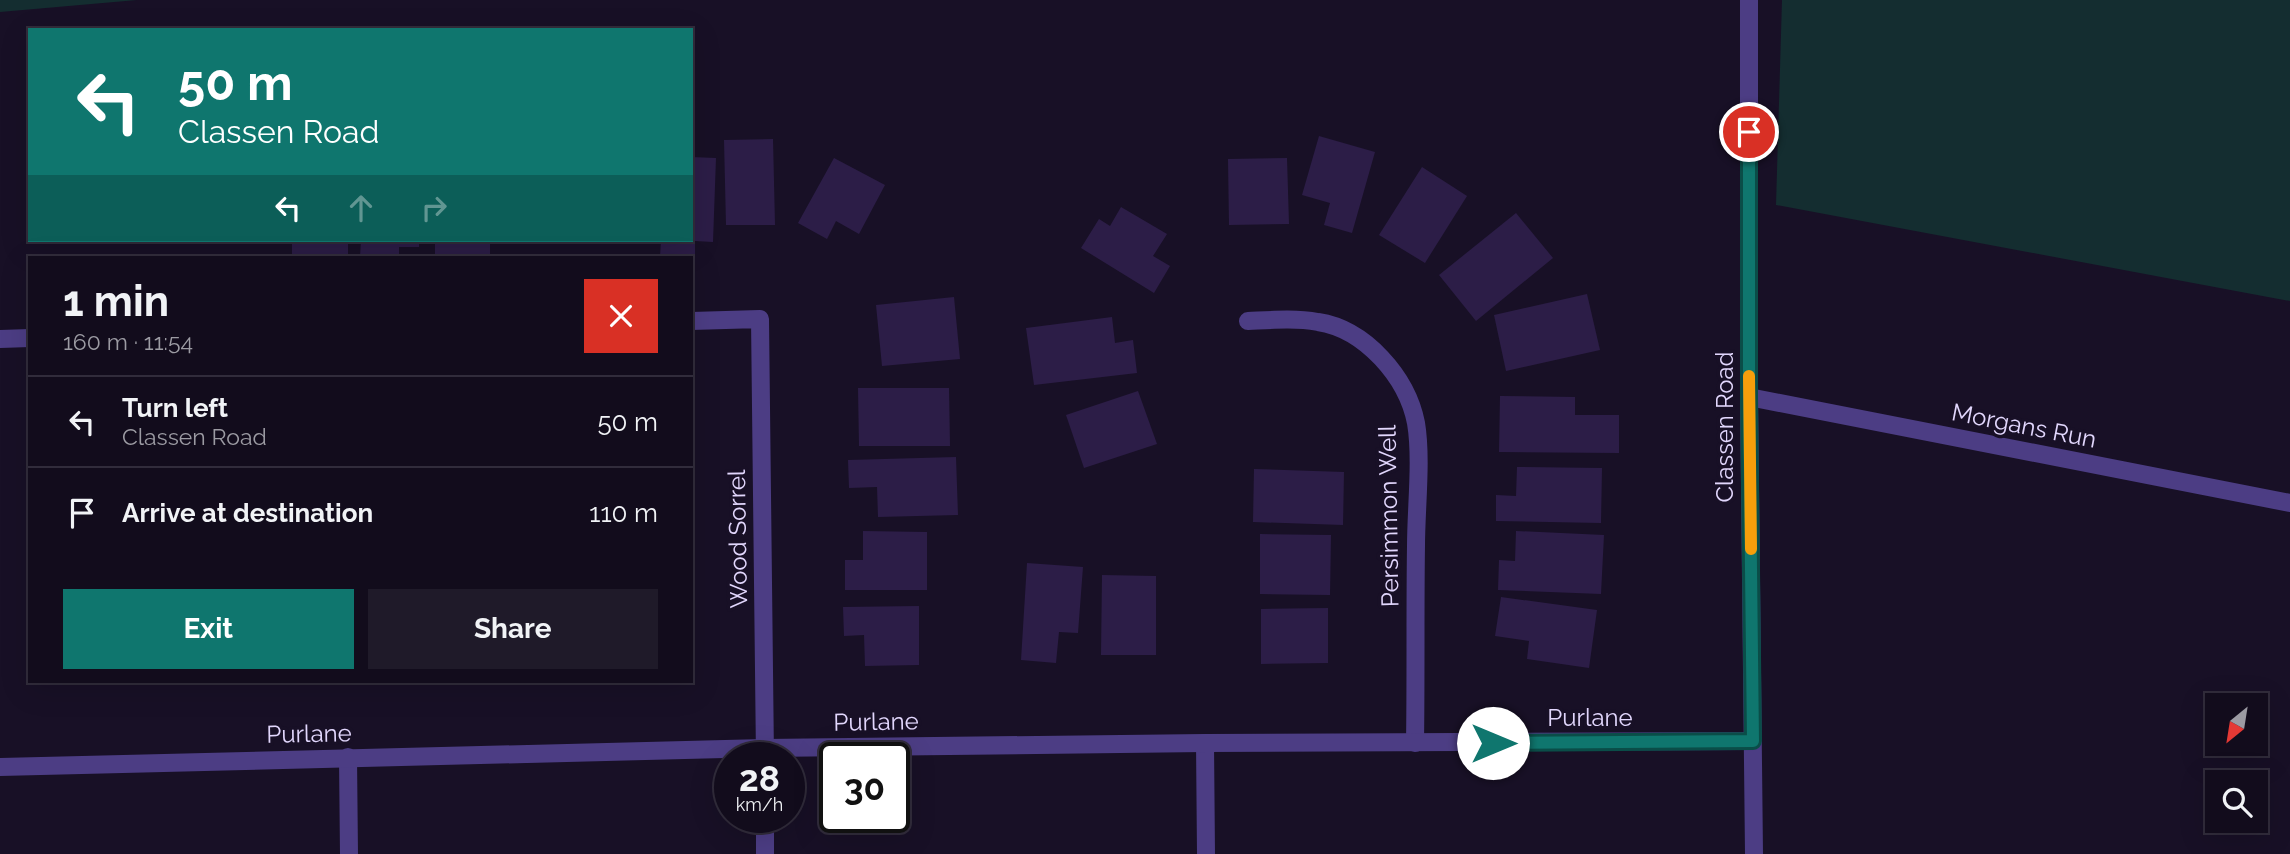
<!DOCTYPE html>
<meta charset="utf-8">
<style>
body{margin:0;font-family:Raleway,sans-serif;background:#1f1a29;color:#f1f3f6;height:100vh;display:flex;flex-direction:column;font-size:26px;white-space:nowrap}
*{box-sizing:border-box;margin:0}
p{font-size:23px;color:#9c9ba3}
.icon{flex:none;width:38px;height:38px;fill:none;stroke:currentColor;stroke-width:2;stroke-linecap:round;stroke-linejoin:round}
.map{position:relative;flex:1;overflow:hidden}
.panel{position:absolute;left:28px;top:256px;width:665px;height:427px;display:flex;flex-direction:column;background:#120c1c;border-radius:0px;box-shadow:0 7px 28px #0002,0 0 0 2px #312c3b}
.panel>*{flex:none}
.banner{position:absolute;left:28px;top:28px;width:665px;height:214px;border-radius:0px;box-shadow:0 7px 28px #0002,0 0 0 2px #312c3b;background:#0f766e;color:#fff;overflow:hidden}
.needle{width:46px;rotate:210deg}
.buttons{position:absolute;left:2205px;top:693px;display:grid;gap:14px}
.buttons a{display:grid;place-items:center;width:63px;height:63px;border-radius:0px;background:#120c1c;box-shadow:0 7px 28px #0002,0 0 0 2px #312c3b;font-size:35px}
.speed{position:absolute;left:714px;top:742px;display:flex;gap:14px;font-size:35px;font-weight:700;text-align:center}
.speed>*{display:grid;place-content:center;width:91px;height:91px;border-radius:50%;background:#120c1c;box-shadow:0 7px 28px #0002,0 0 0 2px #312c3b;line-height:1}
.speed small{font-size:18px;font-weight:400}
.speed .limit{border:4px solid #111;border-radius:10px;background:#fff;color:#111}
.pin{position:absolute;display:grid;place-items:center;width:60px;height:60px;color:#fff;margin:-30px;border:4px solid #fff;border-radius:50%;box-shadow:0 2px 7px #0007}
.me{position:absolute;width:77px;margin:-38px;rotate:90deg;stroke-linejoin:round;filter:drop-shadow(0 0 5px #0008)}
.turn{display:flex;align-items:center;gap:24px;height:147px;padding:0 35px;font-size:32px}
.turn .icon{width:91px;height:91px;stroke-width:2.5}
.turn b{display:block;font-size:49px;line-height:60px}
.lanes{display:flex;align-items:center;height:66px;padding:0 35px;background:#0003;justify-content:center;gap:35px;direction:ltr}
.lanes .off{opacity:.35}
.round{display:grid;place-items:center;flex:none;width:74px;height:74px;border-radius:0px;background:#1f1a29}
.head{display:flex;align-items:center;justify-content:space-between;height:119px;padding:0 35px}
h1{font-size:42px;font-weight:700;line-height:52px}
.cta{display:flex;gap:14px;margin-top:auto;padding:14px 35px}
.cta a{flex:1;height:80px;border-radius:0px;background:#0f766e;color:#fff;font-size:28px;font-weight:700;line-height:80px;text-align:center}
.cta a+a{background:#1f1a29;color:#f1f3f6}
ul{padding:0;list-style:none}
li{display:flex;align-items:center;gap:21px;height:91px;padding:0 35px;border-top:2px solid #312c3b}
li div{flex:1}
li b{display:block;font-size:26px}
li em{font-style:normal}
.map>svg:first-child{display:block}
.green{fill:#142d30}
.building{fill:#2c1d47}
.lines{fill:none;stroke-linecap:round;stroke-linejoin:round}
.minor{stroke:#4c3d84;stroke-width:18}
.route-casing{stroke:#0a4d48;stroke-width:18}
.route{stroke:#0f766e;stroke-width:12}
.slow{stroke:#f59e0b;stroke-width:12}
.labels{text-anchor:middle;stroke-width:7;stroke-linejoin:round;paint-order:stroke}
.street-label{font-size:24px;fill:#e2d7fd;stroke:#181026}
</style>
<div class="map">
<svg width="2290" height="854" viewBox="0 0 2290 854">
<rect width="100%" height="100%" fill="#181026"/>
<!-- green -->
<g class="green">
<path d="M0,0h137l-137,12z"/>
<path d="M1782,0h508v301l-514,-96z"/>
</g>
<!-- building -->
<g class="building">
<path d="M1319,136l56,16 -23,81 -28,-8 6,-22 -28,-8z"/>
<path d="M773,139l2,86h-49l-2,-85z"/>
<path d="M691,157l25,1 -3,84 -18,-1v21h-4v-5h-31l1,-17h30z"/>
<path d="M834,158l51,27 -26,49 -23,-13 -9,18 -29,-16z"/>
<path d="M1287,158l2,66 -60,1 -1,-66z"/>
<path d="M1422,167l45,29 -42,67 -46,-28z"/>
<path d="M1121,207l46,27 -14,22 17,10 -16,27 -73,-45 18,-29 11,7z"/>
<path d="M1516,213l37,45 -77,63 -37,-46z"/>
<rect x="292" y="240" width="56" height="17"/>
<path d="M361,240h58v7h-20v10h-39z"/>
<rect x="435" y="240" width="55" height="17"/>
<path d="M1587,294l13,56 -94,21 -12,-56z"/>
<path d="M954,297l6,62 -78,7 -6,-61z"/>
<path d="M1112,317l3,26 18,-3 4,33 -103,12 -8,-57z"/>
<path d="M858,388h91l1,58h-91z"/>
<path d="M1138,391l19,53 -73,24 -18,-53z"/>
<path d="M1500,396l75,1v18h44v38l-120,-1z"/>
<path d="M956,457l2,58 -80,2 -1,-30 -28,1 -1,-28z"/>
<path d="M1517,467l85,1 -1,55 -105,-2v-26l20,1z"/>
<path d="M1254,469l90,3 -1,53 -90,-3z"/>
<path d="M863,531l64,1v58h-82v-30h18z"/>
<path d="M1516,531l88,4 -3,59 -103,-4 1,-30 16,1z"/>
<path d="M1260,534l71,1 -1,60 -70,-1z"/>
<path d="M1027,563l56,4 -5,66 -19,-1 -3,31 -35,-3z"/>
<path d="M1102,575l54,1v79h-55z"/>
<path d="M1501,597l96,13 -8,58 -62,-9 2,-18 -34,-5z"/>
<path d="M919,606v59l-54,1 -1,-31 -20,1 -1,-29z"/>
<path d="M1328,608v55l-67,1v-55z"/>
</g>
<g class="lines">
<!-- minor -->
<g class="minor">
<path d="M1749,0v397l5,457"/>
<path d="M691,321l69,-2 5,439"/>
<path d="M1248,321c23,-1 47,-3 70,1 47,7 89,55 98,101 6,36 0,85 0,123 -1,65 0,131 -1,197"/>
<path d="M0,339l30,-1"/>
<path d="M1749,397l541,106"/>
<path d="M1205,743l1,111"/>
<path d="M348,757l1,97"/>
<path d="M0,767l765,-19 440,-5 548,-2"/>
<path d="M765,817v37"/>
</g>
</g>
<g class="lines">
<!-- route casing -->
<g class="route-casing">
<path id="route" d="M1493,743l260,-2 -4,-344v-265"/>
</g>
<!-- route -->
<use href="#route" class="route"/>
<!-- slow -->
<path class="slow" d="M1749,376l2,173"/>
</g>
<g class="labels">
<!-- street labels -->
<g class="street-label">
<text transform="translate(2024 426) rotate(11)" y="8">Morgans Run</text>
<text transform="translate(1725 427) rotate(-90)" y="8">Classen Road</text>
<text transform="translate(1389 516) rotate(-91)" y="8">Persimmon Well</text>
<text transform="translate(738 539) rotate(-91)" y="8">Wood Sorrel</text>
<text x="1590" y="726">Purlane</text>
<text transform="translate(876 722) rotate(-1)" y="8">Purlane</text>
<text transform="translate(309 734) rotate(-1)" y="8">Purlane</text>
</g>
</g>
</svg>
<div class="buttons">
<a><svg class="needle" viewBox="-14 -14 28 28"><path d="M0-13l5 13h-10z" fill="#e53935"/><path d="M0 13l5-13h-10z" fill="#9c9ba3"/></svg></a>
<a><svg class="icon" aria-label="search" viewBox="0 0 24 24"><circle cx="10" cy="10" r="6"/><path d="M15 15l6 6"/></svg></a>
</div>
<div class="speed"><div>28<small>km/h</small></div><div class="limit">30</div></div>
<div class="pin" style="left:1749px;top:132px;background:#d93025"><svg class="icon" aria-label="arrive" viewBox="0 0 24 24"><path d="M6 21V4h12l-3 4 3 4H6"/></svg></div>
<svg class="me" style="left:1493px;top:743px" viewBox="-20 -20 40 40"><circle r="19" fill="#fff"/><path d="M0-13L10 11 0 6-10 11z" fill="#0f766e"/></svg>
<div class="banner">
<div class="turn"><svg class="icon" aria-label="left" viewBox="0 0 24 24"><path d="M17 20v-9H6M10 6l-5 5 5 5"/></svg><div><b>50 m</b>Classen Road</div></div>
<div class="lanes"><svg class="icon" aria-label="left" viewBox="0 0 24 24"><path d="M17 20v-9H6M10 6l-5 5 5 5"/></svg><svg class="icon off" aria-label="ahead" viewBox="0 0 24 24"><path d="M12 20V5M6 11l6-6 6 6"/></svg><svg class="icon off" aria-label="right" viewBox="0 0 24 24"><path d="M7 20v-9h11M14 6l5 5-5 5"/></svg></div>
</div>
<section class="panel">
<div class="head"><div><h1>1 min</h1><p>160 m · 11:54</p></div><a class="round" style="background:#d93025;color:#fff"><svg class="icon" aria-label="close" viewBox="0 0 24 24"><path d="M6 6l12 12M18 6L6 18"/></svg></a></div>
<ul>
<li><svg class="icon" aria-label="left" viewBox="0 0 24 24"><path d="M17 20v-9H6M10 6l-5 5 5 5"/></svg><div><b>Turn left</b><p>Classen Road</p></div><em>50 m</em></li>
<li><svg class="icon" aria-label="arrive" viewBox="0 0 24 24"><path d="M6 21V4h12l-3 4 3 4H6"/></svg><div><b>Arrive at destination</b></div><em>110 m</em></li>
</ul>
<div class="cta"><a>Exit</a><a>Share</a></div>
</section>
</div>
